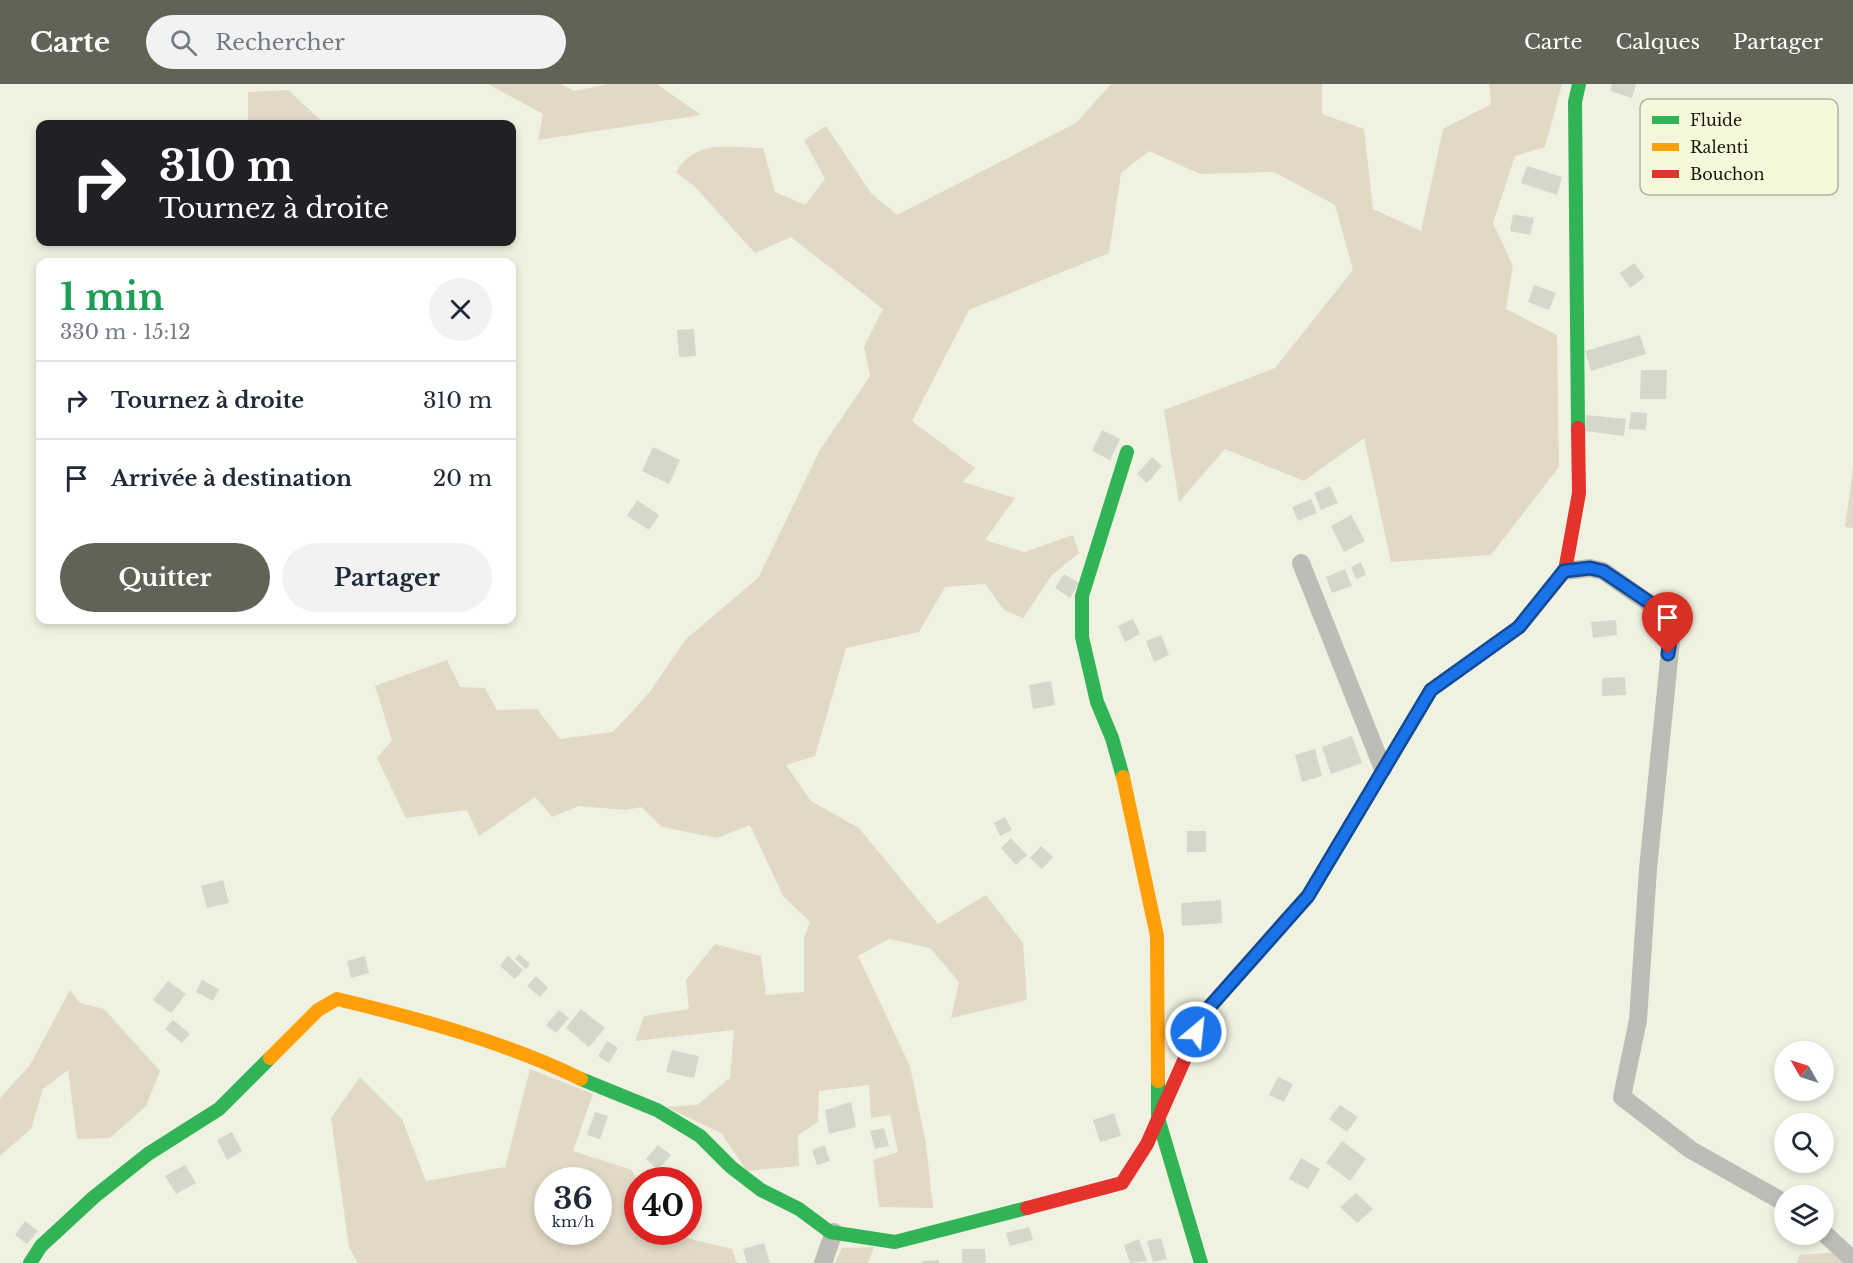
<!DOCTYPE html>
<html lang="fr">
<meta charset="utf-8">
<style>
body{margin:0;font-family:"Libre Baskerville",serif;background:#f2f2f3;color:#1f2937;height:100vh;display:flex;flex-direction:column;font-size:22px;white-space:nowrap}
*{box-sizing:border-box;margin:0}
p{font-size:20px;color:#747a83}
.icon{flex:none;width:33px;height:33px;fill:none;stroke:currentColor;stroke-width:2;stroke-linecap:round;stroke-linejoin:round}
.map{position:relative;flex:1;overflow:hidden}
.side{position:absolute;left:36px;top:174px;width:480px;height:366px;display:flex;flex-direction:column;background:#fff;border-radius:12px;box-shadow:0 3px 9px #0003}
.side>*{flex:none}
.guide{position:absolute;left:36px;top:36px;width:480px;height:126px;border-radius:12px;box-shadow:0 3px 9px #0003;background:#202124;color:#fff;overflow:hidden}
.needle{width:39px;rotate:309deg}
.tools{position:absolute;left:1774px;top:957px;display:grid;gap:12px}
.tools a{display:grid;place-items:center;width:60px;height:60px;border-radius:50%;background:#fff;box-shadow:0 3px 9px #0003;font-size:30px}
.speed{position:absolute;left:534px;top:1083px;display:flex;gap:12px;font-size:30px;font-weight:700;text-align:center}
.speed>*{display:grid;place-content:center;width:78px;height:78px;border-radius:50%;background:#fff;box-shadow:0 3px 9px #0003;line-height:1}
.speed small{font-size:15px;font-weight:400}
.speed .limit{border:9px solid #d22;background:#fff;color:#111}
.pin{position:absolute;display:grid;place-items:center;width:51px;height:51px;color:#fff;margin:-62px -26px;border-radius:50% 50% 50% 0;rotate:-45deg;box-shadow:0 0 6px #0007}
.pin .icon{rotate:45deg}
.me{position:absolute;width:66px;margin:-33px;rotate:28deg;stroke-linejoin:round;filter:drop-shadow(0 0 4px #0008)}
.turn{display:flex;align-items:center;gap:21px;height:126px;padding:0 24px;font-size:27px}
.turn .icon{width:78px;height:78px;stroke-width:2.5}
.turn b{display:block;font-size:42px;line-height:51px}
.round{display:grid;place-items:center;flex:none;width:63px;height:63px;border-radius:32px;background:#f2f2f3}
.headline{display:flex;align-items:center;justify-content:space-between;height:102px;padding:0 24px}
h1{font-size:36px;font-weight:700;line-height:45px;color:#1e9e55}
.action{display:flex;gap:12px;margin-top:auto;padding:12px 24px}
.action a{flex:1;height:69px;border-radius:36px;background:#626357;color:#fff;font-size:24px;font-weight:700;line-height:69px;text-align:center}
.action a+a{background:#f2f2f3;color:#1f2937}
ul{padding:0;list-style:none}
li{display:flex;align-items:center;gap:18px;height:78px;padding:0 24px;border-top:2px solid #e0e1e3}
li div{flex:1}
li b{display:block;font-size:22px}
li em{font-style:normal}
header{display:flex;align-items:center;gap:36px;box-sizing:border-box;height:84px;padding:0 30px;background:#626357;color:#fff}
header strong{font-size:28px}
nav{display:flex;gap:33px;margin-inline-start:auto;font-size:21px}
.search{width:420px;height:54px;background:#f2f2f3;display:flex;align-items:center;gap:15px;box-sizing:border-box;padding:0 21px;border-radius:33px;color:#747a83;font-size:22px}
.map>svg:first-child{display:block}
.green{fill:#e2d8c6;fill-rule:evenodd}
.building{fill:#d4d8cb}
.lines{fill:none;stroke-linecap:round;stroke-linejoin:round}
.street{stroke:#bebcb6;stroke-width:18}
.fast{stroke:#30b455;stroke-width:14}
.slow{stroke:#ff9f0a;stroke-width:14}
.jam{stroke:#e5322d;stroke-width:14}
.route-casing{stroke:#114b97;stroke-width:15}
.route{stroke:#1a73e8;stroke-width:10}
.key{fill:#f6f8db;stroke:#b3b49d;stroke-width:1.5}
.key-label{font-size:16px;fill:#16160c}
</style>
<header>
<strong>Carte</strong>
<div class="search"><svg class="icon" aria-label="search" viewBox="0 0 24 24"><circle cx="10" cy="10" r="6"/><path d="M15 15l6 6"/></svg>Rechercher</div>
<nav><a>Carte</a><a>Calques</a><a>Partager</a></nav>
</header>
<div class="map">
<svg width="1853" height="1179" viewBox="0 0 1853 1179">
<rect width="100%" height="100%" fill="#f0f2e1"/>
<!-- green -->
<g class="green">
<path d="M488,0h73l13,7 35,-7h48l44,31 -163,25 5,-26z"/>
<path d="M1111,0h211v30l42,15 9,80 48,22 22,-102 48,-25 -2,-20h73l-17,63 -30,9 -22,67 20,43 -7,43 51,26 2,132 -68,88 -100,7 -27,-124 -60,43 -79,-32 -46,53 -15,-92 111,-42 78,-98 -18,-65 -61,-33 -74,2 -51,-23 -28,22 -12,80 -140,57 -57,111 63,47 -12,14 52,16 -30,42 39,12 49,-17 6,18 -27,22 -29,43 -19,-8 -19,-26 -40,3 -26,45 -73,16 -31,108 -29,9 25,36 48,27 79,96 48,-29 37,48 4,57 -76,18 8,-36 -29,-34 -41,-9 -31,17 52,110 16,78 7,64 -54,-1 -6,-47 25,-8 -8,-37 -19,3 -2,-33 -50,6 -1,31 -20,13 1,31 -52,5 -26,-38 -55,-26 31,-2 33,-27 4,-48 -99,11 9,-25 45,-7 -3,-29 29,-36 46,12 5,39 38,-3v-54l6,-16 -27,-26 -33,-71 -33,13 -55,-11 -21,-20 -15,3 -47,-4 -27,11 -17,-20 -56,39 -12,-26 -61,8 -29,-60 15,-18 -17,-54 72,-26 13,27 25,1 12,22 40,-1 23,30 53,-7 36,-39 37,-54 72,-61 62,-128 50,-74 -6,-29 19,-38 -92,-72 -36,16 -60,-66 -19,-15c19,-33 53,-25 87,-24l12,44 30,13 20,-26 -21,-39 22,-14 45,67 26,22 179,-92z"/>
<path d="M288,6l37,34h-77v-32z"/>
<path d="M1853,385v59l-8,-1z"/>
<path d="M70,906l10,13 24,6 56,62 -14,35 -36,32 -33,1 -9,-69 -25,19 -12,40 -31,27v-58l30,-33z"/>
<path d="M530,985l63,25 -20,57 59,19 5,11 1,51h24l70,17 5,14h-379l-9,-16 -18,-129 29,-41 42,42 24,62 79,-14zM548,1096h50v52h-50z"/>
<path d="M874,1163l-6,16h-33l7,-15z"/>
<path d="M1853,1167v12h-56l2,-8z"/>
</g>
<!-- building -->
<g class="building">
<path d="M1612,0h24l-4,14 -22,-7z"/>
<path d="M1527,82l35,11 -5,18 -36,-12z"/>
<path d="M1513,130l21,4 -4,17 -20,-4z"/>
<path d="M1634,179l11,14 -15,11 -10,-15z"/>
<path d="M1534,201l22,8 -7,17 -21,-8z"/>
<path d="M694,245l2,27 -17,1 -2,-27z"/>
<path d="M1640,251l6,19 -55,17 -6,-20z"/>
<path d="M1641,286h26l-1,29h-26z"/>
<path d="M1631,328l16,1 -1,17 -17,-1z"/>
<path d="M1586,331l40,4 -2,17 -40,-5z"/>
<path d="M1102,346l18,9 -10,21 -18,-9z"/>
<path d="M653,363l27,13 -11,24 -27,-13z"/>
<path d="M1152,373l10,9 -15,17 -10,-9z"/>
<path d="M1330,402l8,17 -17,7 -7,-17z"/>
<path d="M1311,415l6,14 -19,8 -6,-14z"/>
<path d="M637,416l22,15 -10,15 -22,-14z"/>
<path d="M1351,431l14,26 -21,11 -13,-26z"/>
<path d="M1361,478l5,13 -10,4 -5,-12z"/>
<path d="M1345,485l7,17 -20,7 -6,-16z"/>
<path d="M1064,490l15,9 -9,15 -15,-10z"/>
<path d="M1133,535l7,15 -15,8 -7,-16z"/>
<path d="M1616,536l1,15 -24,3 -2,-16z"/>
<path d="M1161,551l8,20 -15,7 -8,-21z"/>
<path d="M1625,593l1,18 -24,1v-18z"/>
<path d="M1051,597l4,24 -22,4 -4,-24z"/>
<path d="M1352,652l10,27 -31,11 -9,-27z"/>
<path d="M1315,665l7,27 -20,6 -7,-27z"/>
<path d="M1005,733l7,13 -12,6 -6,-13z"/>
<rect x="1187" y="747" width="19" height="21"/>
<path d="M1011,754l16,17 -11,10 -15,-17z"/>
<path d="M1041,762l12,11 -11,12 -12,-11z"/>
<path d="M223,796l6,23 -22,5 -6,-22z"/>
<path d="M1221,816l1,23 -40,3 -1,-23z"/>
<path d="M519,870l11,10 -4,5 -11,-10z"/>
<path d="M365,872l4,17 -18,5 -4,-17z"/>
<path d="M508,872l15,14 -8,9 -15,-13z"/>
<path d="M536,892l12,12 -8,9 -13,-11z"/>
<path d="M202,896l17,9 -6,12 -17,-9z"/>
<path d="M168,897l18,13 -15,19 -18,-13z"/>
<path d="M581,925l24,19 -16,19 -23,-19z"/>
<path d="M559,926l10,8 -13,15 -10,-8z"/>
<path d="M173,936l17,14 -8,9 -17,-14z"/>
<path d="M607,957l11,7 -9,15 -11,-7z"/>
<path d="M672,966l27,6 -5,22 -28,-6z"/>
<path d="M1278,993l15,7 -9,18 -15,-7z"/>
<path d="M851,1018l5,25 -27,7 -4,-24z"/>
<path d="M1340,1021l18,12 -11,15 -18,-13z"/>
<path d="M595,1028l13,4 -8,23 -13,-4z"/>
<path d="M1114,1029l7,23 -21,6 -7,-22z"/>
<path d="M884,1044l5,18 -14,3 -5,-18z"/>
<path d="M232,1048l10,19 -15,9 -10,-20z"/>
<path d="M1342,1057l24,18 -16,22 -24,-18z"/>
<path d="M658,1061l13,10 -13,15 -12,-11z"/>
<path d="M825,1061l5,16 -13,4 -5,-15z"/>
<path d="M1301,1074l19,11 -12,20 -19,-10z"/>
<path d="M185,1081l11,18 -20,11 -11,-18z"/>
<path d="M688,1103l8,15 -8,4z"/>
<path d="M1356,1109l17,16 -16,14 -17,-16z"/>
<path d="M25,1137l13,10 -11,13 -12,-9z"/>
<path d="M1029,1143l4,13 -23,6 -4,-13z"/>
<path d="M1161,1154l6,21 -14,3 -6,-21z"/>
<path d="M1139,1155l8,22 -17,2 -6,-18z"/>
<path d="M764,1159l6,20h-23l-4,-14z"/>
<path d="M962,1165h23l1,14h-24z"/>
<path d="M939,1176v3h-16v-2z"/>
</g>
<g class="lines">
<!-- street -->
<g class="street">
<path d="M1301,479l82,206"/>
<path d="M1565,487l25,-3 13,3 70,49 -25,249 -10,151 -16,77 69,53 94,53"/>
<path d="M1824,1149l29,27"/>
<path d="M823,1179l11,-31"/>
</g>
<!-- fast -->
<g class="fast">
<path d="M1578,344l-3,-326 4,-18"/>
<path d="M1123,693l-11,-39 -15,-36 -15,-65v-41l45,-144"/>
<path d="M1287,835l21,-23 100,-167"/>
<path d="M581,995l76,31 43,26 31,31 30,23 38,19 31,23 65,10 132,-34"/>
<path d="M1158,997v37l43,145"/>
<path d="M30,1179l11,-17 53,-49 54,-43 71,-45 51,-51"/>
</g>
<!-- slow -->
<g class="slow">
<path d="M1123,693l34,159 1,145"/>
<path d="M270,974l48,-48 19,-11c83,20 168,43 244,80"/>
</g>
<!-- jam -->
<g class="jam">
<path d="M1408,645l23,-39 88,-63 46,-56 14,-78 -1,-65"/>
<path d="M1027,1124l95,-25 25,-39 59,-133 81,-92"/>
</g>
</g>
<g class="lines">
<!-- route casing -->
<g class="route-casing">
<path id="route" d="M1196,948l10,-21 102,-115 123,-206 88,-63 45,-56 26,-3 13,3 65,44 5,5 -5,34"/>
</g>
<!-- route -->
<use href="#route" class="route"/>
</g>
<!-- legend -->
<rect x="1640" y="15" width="198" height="96" rx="9" class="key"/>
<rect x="1652" y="32" width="27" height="8" fill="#30b455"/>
<rect x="1652" y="59" width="27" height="8" fill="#ff9f0a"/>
<rect x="1652" y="86" width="27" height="8" fill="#e5322d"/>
<g class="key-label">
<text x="1690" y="42">Fluide</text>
<text x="1690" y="69">Ralenti</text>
<text x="1690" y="96">Bouchon</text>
</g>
</svg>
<div class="tools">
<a><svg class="needle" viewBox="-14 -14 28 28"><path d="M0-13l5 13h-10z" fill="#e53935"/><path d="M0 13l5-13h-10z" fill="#747a83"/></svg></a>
<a><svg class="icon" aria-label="search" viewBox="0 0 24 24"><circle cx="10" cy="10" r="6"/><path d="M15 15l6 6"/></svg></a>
<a><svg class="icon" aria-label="layers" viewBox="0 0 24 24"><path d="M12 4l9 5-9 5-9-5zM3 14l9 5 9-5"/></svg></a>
</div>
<div class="speed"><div>36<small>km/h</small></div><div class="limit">40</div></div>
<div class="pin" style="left:1668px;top:570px;background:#d93025"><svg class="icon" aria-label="arrive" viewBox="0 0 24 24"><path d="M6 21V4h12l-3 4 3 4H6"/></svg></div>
<svg class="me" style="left:1196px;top:948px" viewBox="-20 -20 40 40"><circle r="17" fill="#1a73e8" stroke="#fff" stroke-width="3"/><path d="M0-11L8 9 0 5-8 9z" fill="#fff"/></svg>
<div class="guide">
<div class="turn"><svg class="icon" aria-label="right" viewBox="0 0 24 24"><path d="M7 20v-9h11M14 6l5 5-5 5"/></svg><div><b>310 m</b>Tournez à droite</div></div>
</div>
<section class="side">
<div class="headline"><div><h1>1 min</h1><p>330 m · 15:12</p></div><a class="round"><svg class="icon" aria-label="close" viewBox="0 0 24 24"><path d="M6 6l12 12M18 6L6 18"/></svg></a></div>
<ul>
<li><svg class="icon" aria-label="right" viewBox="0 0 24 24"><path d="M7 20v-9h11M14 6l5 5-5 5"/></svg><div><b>Tournez à droite</b></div><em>310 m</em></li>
<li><svg class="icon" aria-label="arrive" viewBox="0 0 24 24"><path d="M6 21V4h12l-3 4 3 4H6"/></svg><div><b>Arrivée à destination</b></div><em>20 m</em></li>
</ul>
<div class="action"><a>Quitter</a><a>Partager</a></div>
</section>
</div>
